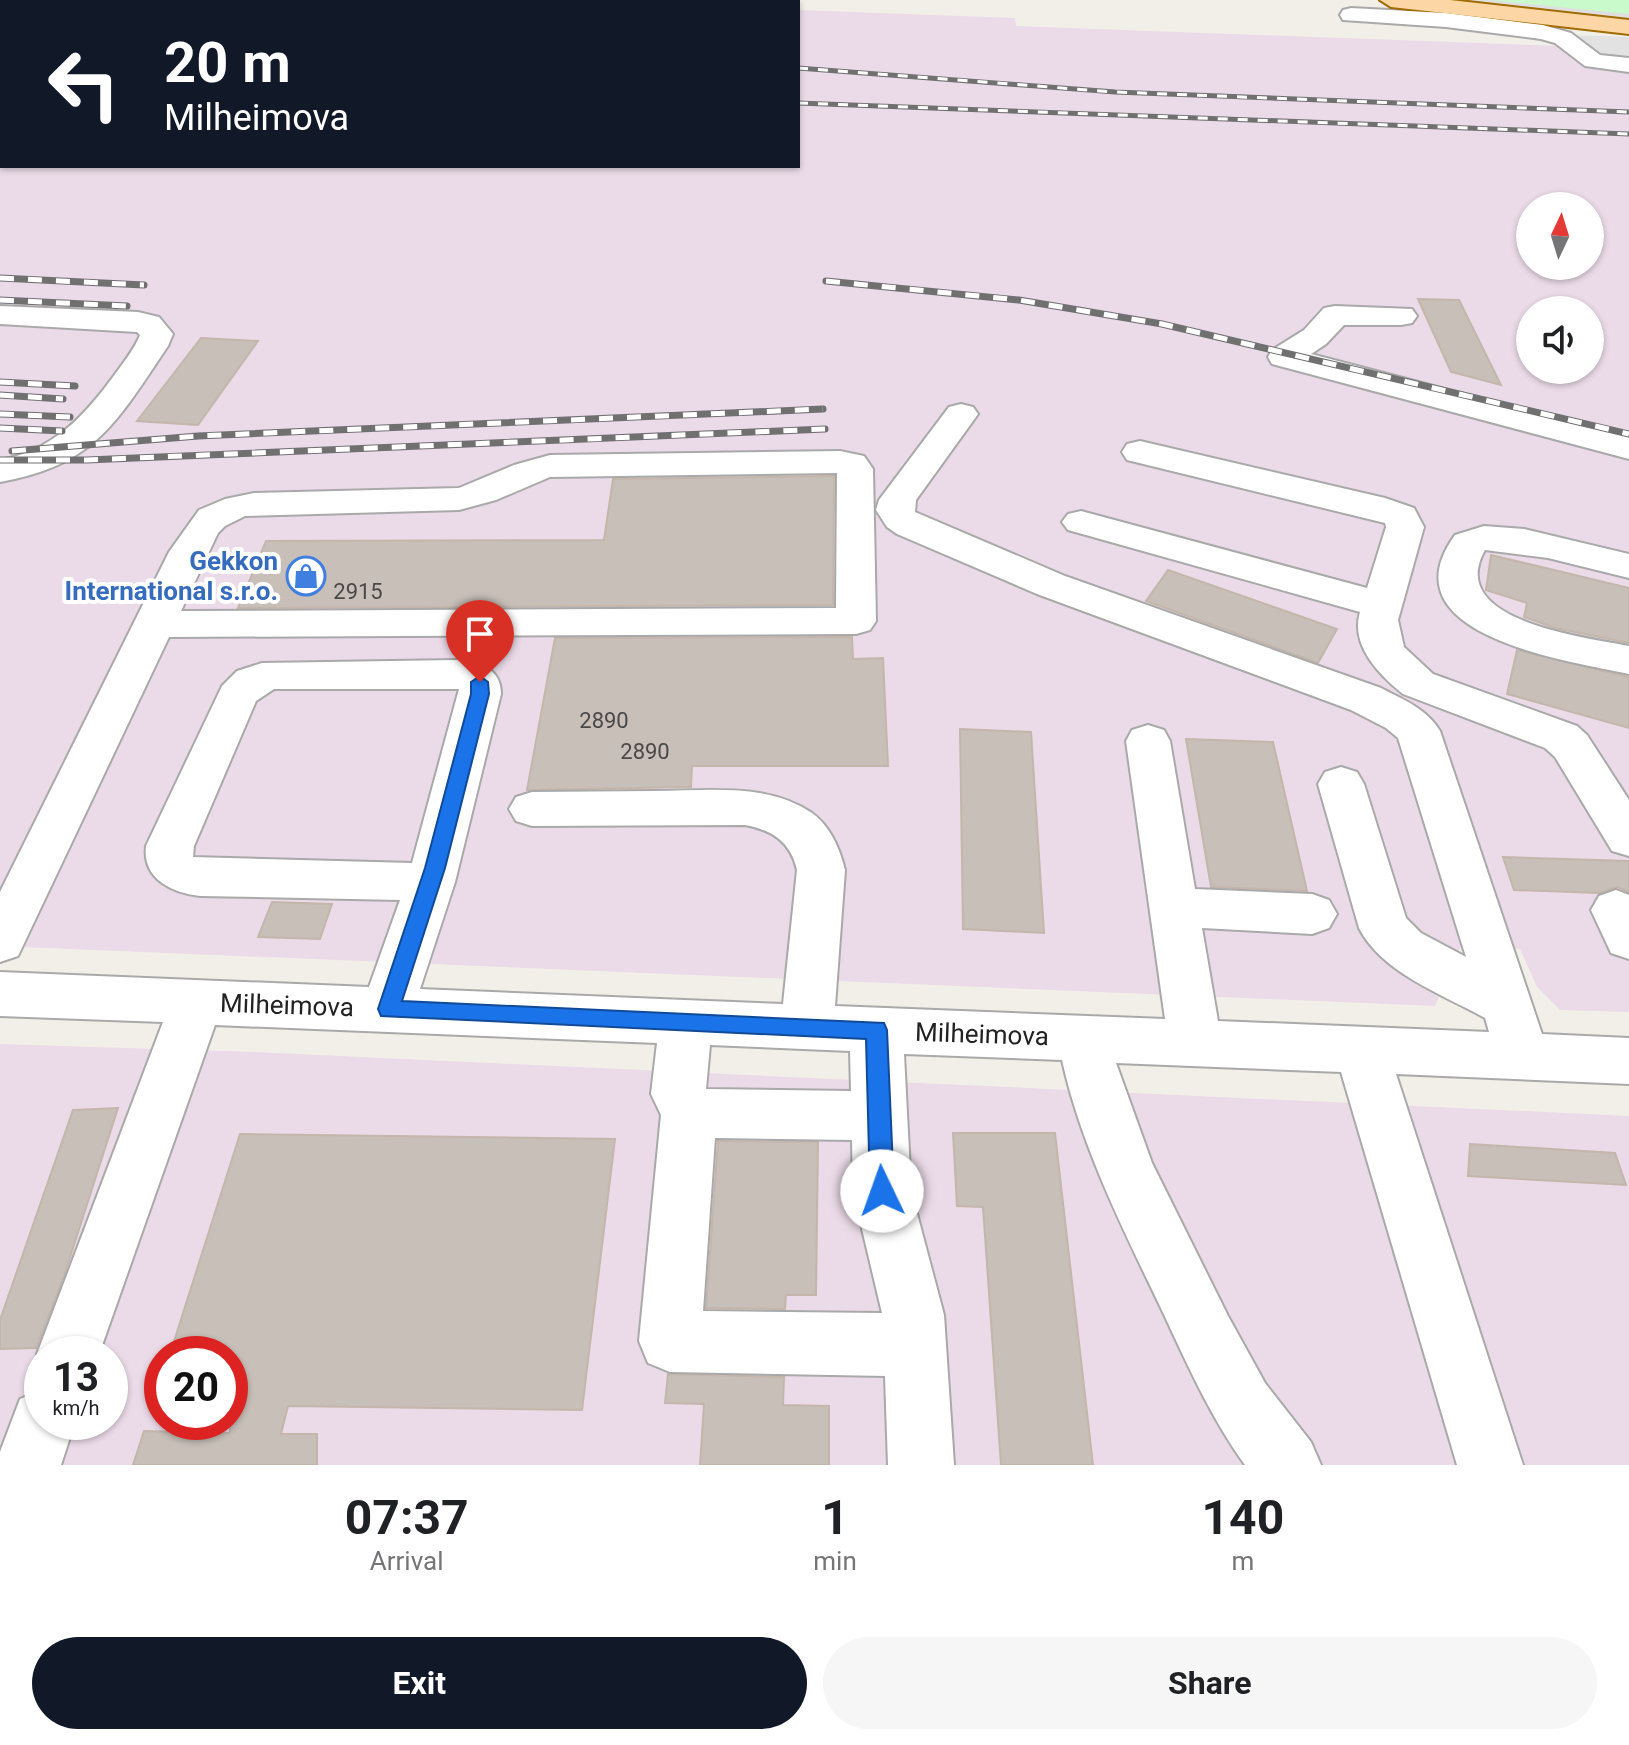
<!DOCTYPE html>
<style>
body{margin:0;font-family:Roboto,sans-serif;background:#f6f6f6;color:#202124;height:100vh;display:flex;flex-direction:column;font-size:30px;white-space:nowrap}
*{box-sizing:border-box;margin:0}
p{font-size:26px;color:#757577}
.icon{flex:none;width:44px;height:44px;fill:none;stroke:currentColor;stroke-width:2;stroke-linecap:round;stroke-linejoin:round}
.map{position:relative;height:1465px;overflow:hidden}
.drawer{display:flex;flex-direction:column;background:#fff;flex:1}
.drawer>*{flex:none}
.banner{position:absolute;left:0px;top:0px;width:800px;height:168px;box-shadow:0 2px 6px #0004;background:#111827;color:#fff;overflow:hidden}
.needle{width:52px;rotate:4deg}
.tools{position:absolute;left:1516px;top:192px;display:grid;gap:16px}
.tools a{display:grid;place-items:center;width:88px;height:88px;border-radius:50%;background:#fff;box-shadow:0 2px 6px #0004;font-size:40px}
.speed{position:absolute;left:24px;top:1336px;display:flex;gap:16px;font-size:40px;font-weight:700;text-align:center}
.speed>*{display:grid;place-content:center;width:104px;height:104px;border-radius:50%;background:#fff;box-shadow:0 2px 6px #0004;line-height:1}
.speed small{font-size:20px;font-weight:400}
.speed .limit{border:12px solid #d22;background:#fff;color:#111}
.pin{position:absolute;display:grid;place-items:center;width:68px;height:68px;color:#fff;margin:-82px -34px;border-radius:50% 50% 50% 0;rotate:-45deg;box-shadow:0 0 8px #0007}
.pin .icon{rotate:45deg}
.me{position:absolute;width:88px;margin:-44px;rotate:357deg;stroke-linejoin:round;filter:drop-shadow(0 0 6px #0008)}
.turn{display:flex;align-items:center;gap:28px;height:168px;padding:0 32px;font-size:36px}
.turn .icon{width:104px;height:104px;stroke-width:2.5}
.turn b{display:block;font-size:56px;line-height:68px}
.eta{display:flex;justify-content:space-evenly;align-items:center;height:136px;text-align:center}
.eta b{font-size:48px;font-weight:700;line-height:56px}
.action{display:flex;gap:16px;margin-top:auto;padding:16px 32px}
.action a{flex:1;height:92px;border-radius:48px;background:#111827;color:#fff;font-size:32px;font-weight:700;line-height:92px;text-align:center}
.action a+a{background:#f6f6f6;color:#202124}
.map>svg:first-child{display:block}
.residential{fill:#e0dfdf}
.industrial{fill:#ebdbe8;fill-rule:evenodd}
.park{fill:#c8facc}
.parking{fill:#e2e2e2}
.building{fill:#c7bfb8;stroke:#c4b6ab;stroke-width:2}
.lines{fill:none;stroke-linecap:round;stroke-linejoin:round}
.minor-casing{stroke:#a9a9a9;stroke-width:4}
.major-casing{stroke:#a06b00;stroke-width:4}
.path{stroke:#fa8072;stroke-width:3;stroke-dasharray:2 2;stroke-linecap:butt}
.minor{fill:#fff;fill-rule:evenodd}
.major{fill:#fcd6a4;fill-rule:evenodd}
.rail-far1-casing{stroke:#707070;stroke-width:5}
.rail-casing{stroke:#707070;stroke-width:7}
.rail-far1{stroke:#fff;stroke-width:3;stroke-dasharray:10;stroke-linecap:butt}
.rail{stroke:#fff;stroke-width:5;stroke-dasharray:14;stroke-linecap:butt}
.route{fill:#1a73e8;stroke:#114b97;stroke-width:2}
.labels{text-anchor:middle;stroke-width:8;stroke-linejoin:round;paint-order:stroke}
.number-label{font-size:22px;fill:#4b4948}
.shop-label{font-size:26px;font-weight:bold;fill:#366cbe;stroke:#fff;text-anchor:end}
.street-label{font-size:26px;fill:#222;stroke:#fff}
</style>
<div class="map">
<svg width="1629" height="1465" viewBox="0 0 1629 1465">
<rect width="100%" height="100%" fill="#f2efe9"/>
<!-- residential -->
<path class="residential" d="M1432,0h197v21z"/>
<!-- industrial -->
<g class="industrial">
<path d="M0,0l548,2h-546v164h796v-156l217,8 1,8 545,20 68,7v959l-69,-2 -23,-23 -17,-38 -59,-3 -26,60 -1435,-60zM1530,206h60v60h-60zM1530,310h60v60h-60z"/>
<path d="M0,1044l253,8 1376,64v349h-1629zM42,1354h68v68h-68zM162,1354h68v68h-68z"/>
</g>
<!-- park -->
<path class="park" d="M1490,0h139v14z"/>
<!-- parking -->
<path class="parking" d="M1566,35l63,2v24l-32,-2z"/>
<!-- building -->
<g class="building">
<path d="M1418,299l41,1 42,85 -50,-13z"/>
<path d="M201,338l57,3 -60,84 -61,-4z"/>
<path d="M834,476l-1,129 -595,3 28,-67 338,-1 9,-61z"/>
<path d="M1491,555l138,33v55l-74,-15 -31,-11 3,-14 -41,-13z"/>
<path d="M1168,570l169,59 -19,34 -172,-62z"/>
<path d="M852,637l1,22 30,-1 5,108h-196l-1,21 -164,3 28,-152z"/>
<path d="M1517,650l112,27v51l-122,-34z"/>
<path d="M960,729l71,3 13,201 -81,-4z"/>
<path d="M1186,739l87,3 34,149 -96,-4z"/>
<path d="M1503,857l126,4v31l-12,-5 -18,6 -85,-3z"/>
<path d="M272,902l60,2 -12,35 -62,-2z"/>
<path d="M118,1108l-54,168 -28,72 -36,1v-29l73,-210z"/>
<path d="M953,1133h102l38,332h-92l-18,-258 -26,-1z"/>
<path d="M240,1134l375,5 -33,271 -294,-4 -7,28h36v31h-184l11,-34 86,2v-79h-60z"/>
<path d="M718,1141l100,1 -2,153h-30l-1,14 -79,-1z"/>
<path d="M1470,1144l145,9 11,32 -158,-9z"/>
<path d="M668,1374l116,3 -1,28 46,1v59h-129l4,-61 -39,-1z"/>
</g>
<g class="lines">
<!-- minor casing -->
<g class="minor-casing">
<g id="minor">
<path d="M1351,8l95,5 97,12 28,8 29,22 29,3v14l-44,-6 -30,-23 -14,-4 -95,-12 -103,-7 -3,-5 3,-5z"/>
<path d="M0,306l138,6 21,5 14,17 -5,12c-51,75 -72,119 -168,136v-22c51,-9 83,-42 113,-83 10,-14 21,-27 27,-42l-3,-3 -137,-8z"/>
<path d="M1335,306l77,3 5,7 -5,7 -11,2h-57l-18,19 -15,10 318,83v22l-357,-95 -4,-7 4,-7 32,-20 20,-22z"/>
<path d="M961,404l12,3 5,7 -62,86 -1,12 150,64 316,112c23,12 46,21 59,43l102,303 87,4v46l-233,-10 127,391h-66l-116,-393 -225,-9 36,100 76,153 37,67 46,59 10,23h-76c-36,-50 -60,-106 -86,-161 -38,-79 -78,-159 -97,-244l-158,-6 7,137 33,124 10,150h-66l-3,-89 -215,-4 -22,-9 -9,-22 22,-226 -10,-21 6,-51 -442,-18 -116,329h-57v13l-5,-13 126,-332 -163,-6v-44l369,15 31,-87 -200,-4c-28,-3 -58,-17 -54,-50l76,-160 15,-15 25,-8 194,-3c23,3 45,7 45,34l-46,188 -35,107 363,15 14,-134c-6,-28 -25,-40 -52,-45l-213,1 -16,-5 -7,-12 7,-12 16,-5c41,0 82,-1 123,-1 51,0 112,-9 157,22 18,13 28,36 33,57l-10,136 330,13 -39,-278 6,-11 16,-5 16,5 6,11 25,148 117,5 17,6 8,14 -8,14 -17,6 -110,-6 16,93 271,11 -4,-14c-43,-24 -103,-45 -126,-90l-41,-144 7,-12 16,-5 16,5 7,12 42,134 15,15 45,24 -68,-219 -12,-10 -35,-18 -314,-116 -140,-60 -10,-7 -11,-17 3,-10 70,-93zM274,689h185l-47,174 -219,-6 1,-11 62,-145zM710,1045l140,6 1,40 -145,-2zM715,1138l137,2 1,51 29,122 -179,-2z"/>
<path d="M1140,441l245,57 29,10 10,19 -26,93 6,27 29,27 144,52 10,9 42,65v56l-17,-5 -57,-94 -10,-9 -142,-54c-24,-19 -53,-49 -43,-82l-292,-82 -6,-8 6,-8 13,-3 286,77 19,-61 -1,-4 -258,-63 -5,-8 5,-8z"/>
<path d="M840,451l24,5 9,13 3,152 -6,9 -14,4 -687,3 -151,319 -18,6v-70l169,-340 30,-42 26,-11 29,-6 205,-5 55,-23 36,-10zM837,473l-1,135 -655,3 37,-78 7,-7 20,-10 214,-6 37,-10 54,-23z"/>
<path d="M1484,526l40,3 105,25v24l-81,-20 -63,-8c-41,72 102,87 144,96v28c-59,-13 -247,-38 -174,-139z"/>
<path d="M1616,890l13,5v64l-18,-6 -20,-43 8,-14z"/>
<path d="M42,1390v32h33l-14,43h-61v-13l20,-53z"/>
</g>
</g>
<!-- major casing -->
<g class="major-casing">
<path id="major" d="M1380,0h70l179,20v14l-238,-27z"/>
</g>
<!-- path -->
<g class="path">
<path d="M38,2l3,-2"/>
<path d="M47,2l3,-2"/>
</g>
<!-- minor -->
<use href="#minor" class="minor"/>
<!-- major -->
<use href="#major" class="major"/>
<!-- rail-far1 casing -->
<g class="rail-far1-casing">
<g id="rail-far1">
<path d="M798,68l317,24 514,20"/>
<path d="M798,103l831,31"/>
</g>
</g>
<!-- rail casing -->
<g class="rail-casing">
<g id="rail">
<path d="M0,278l144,7"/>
<path d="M826,281l193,19 143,24 467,110"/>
<path d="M0,300l127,6"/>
<path d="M0,382l75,4"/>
<path d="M0,395l63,4"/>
<path d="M0,414l70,3"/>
<path d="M0,428l62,3"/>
<path d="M12,451l186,-15 625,-27"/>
<path d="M0,460h87l738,-31"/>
</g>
</g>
<!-- rail-far1 -->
<use href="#rail-far1" class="rail-far1"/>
<!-- rail -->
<use href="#rail" class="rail"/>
</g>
<!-- route -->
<path class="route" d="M480,676l8,6 1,12 -44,174 -43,133 482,22 3,7 7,161 -4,8 -8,3 -8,-3 -4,-8 -4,-152 -485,-23 -3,-7 47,-141 46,-174v-12z"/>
<!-- icons -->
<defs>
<g id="shop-ring" transform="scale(2)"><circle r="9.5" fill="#fff" stroke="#3f7fe0" stroke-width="1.5"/><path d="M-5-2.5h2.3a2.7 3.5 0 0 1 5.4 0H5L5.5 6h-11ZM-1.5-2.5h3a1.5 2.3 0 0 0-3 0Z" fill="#3f7fe0"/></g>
</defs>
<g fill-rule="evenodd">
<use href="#shop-ring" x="306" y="576"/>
</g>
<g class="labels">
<!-- number labels -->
<g class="number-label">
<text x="358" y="599">2915</text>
<text x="604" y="728">2890</text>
<text x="645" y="759">2890</text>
</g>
<!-- shop labels -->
<g class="shop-label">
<text x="278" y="570">Gekkon<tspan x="278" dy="30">International s.r.o.</tspan></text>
</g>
<!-- street labels -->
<g class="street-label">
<text transform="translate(287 1005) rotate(2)" y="9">Milheimova</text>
<text transform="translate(982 1034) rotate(2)" y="9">Milheimova</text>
</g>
</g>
</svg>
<div class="tools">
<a><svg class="needle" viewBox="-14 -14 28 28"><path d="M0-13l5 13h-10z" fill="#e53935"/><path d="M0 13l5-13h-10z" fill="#757577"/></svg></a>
<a><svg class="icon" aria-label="sound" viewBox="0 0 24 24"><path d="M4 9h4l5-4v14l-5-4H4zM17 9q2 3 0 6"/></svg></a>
</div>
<div class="speed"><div>13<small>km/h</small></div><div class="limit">20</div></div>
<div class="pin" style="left:480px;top:682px;background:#d93025"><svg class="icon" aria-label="arrive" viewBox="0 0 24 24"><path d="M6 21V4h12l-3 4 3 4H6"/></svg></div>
<svg class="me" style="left:882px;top:1191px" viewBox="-20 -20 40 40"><circle r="19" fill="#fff"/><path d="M0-13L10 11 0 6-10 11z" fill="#1a73e8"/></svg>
<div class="banner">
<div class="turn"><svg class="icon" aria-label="left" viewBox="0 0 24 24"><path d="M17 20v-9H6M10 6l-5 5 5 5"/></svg><div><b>20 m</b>Milheimova</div></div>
</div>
</div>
<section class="drawer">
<div class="eta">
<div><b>07:37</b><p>Arrival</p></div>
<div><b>1</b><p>min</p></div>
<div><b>140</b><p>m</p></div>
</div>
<div class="action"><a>Exit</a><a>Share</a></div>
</section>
